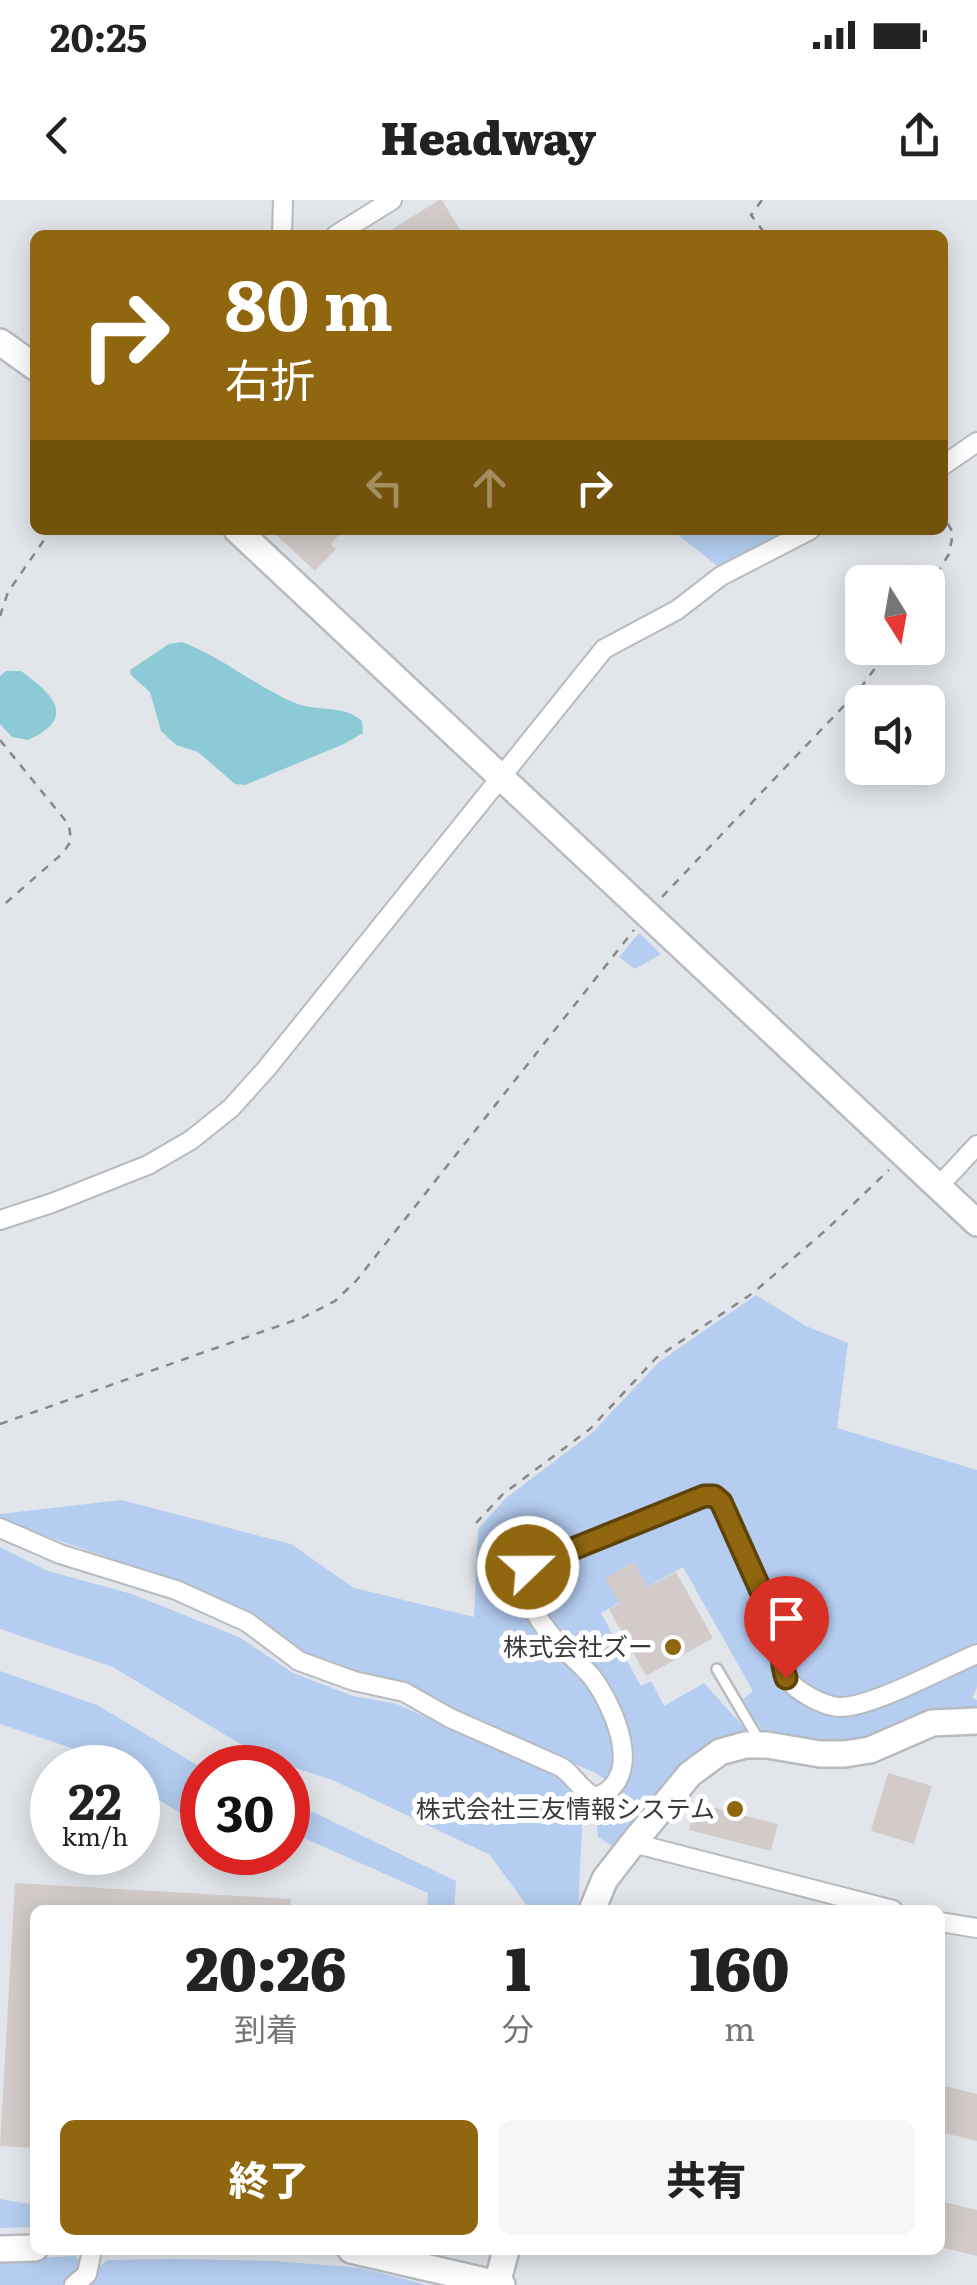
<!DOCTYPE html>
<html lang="ja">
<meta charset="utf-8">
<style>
body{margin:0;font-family:Literata,"Noto Sans JP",serif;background:#f6f6f6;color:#222;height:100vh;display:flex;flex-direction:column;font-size:38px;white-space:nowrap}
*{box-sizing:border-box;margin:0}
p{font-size:32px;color:#767676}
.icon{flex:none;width:55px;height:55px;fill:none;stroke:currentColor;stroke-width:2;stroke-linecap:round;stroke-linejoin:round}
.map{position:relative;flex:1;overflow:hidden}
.details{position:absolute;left:30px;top:1705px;width:915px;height:350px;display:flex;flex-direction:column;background:#fff;border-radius:15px;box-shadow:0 5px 25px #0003}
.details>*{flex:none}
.top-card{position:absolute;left:30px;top:30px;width:918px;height:305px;border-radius:15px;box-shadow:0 5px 25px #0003;background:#90670e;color:#fff;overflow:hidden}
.needle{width:65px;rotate:169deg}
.buttons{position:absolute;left:845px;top:365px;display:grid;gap:20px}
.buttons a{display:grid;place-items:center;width:100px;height:100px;border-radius:15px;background:#fff;box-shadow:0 5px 25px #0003;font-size:50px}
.speed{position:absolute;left:30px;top:1545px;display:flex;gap:20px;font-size:50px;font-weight:700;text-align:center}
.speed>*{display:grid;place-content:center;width:130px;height:130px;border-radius:50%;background:#fff;box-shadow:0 5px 25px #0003;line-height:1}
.speed small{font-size:25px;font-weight:400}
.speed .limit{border:15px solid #d22;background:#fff;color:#111}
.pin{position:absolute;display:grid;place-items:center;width:85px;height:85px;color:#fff;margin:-102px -42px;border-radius:50% 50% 50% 0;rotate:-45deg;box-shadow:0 0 10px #0007}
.pin .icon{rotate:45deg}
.me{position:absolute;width:110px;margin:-55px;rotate:68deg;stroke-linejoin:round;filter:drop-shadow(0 0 8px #0008)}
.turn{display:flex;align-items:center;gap:35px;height:210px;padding:0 30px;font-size:45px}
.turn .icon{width:130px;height:130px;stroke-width:2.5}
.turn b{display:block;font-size:70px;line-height:85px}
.lanes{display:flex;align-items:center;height:95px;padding:0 30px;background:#0003;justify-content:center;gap:50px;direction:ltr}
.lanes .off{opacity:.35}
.eta{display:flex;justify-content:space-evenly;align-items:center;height:170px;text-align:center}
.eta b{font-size:60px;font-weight:800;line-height:70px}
.button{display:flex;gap:20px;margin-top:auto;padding:20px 30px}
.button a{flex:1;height:115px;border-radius:15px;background:#90670e;color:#fff;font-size:40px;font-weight:800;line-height:115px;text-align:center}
.button a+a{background:#f6f6f6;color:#222}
.status{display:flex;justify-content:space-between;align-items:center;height:70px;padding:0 50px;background:#fff;direction:ltr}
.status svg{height:28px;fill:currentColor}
header{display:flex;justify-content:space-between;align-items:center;height:130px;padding:0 30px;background:#fff;font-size:45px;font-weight:800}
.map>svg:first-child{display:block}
.green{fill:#b4cdf0}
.water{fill:#8ccad6}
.building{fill:#d2cbc9}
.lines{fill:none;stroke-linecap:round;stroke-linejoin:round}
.lane-casing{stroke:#b7bbc0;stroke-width:14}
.street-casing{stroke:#b7bbc0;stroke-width:22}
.secondary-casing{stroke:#b7bbc0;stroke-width:30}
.path{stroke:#85878b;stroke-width:2.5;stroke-dasharray:8 8;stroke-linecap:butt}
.lane{stroke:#fff;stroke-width:9}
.street{stroke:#fff;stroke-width:18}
.secondary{stroke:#fff;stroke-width:25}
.route-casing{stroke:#5e4309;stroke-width:25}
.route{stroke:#90670e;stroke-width:18}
.poi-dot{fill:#90670e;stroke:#fff;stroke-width:4}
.labels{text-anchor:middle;stroke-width:10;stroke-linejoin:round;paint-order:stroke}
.poi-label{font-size:25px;fill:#38393b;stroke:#fff;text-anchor:end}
</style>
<div class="status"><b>20:25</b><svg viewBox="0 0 49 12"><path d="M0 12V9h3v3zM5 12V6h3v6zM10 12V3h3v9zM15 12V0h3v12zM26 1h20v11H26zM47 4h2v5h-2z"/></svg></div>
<header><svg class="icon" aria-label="back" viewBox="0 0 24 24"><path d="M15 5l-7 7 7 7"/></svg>Headway<svg class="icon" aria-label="share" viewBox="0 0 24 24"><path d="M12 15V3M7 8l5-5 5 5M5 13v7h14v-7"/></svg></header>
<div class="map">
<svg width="977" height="2085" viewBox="0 0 977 2085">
<rect width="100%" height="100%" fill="#e2e6eb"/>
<!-- green -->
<g class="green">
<path d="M672,330h122l-73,39z"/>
<path d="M639,733l22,21 -26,15 -16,-12z"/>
<path d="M756,1095l50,31 42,17 -11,85 140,42v217l-5,11 5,2v12l-133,35 -80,-14 -22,-33 11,-9 -70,-124 -82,46 40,73 10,-5 13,25 40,-23 45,50c-61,10 -95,64 -130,110l-7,3 -14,-9 -2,-20 23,-27 -23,-17 -291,-119 -53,-37 -73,-35 -179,-62v-6l121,-14 170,44 63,44 120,29 4,-88 28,-31 87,-66 66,-70z"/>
<path d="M0,1347l48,24 84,23 107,43 54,36 60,23 44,8 164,75 22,30 -5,101h-48l-40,-55 -155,-74 -73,-24 -149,-90 -113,-38z"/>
<path d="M0,1471l97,34 105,63v54l-9,-1 -55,-34v-19l-33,-1 -28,-17 -77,-26z"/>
<path d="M288,1605l27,8 141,68 -2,29h-27l1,-17 -140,-62z"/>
<path d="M0,1999l35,6v22l-35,1z"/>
<path d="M74,2056l7,5 2,8 -15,16h-68v-25z"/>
<path d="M174,2059l101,2 86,7 66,17h-347l27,-25z"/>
</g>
<!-- water -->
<g class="water">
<path d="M182,442c40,15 73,44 113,61 22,9 48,1 67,18l1,12 -19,11 -99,41 -10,-1 -37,-32 -22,-7 -15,-14 -11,-39 -19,-17 -1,-5 39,-26z"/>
<path d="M6,471h15c30,22 58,46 7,69l-16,-3 -12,-13v-48z"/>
</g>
<!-- building -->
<g class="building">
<path d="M442,0l21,35h-80l56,-35z"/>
<path d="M271,330h72l-12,14 5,5 -21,22z"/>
<path d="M634,1362l14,25 28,-15 37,66 -67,38 -37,-67 10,-5 -14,-26z"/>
<path d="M888,1573l44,13 -18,58 -43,-13z"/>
<path d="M696,1603l82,21 -7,27 -82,-21z"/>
<path d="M15,1683l276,16v11h-256v238l-35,-2z"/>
<path d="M940,1885l37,9v47l-37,-9z"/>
<path d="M940,2001l37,9v46l-37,-9z"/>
</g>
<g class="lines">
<!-- lane casing -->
<g class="lane-casing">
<path id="lane" d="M717,1469l43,73"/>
</g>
<!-- street casing -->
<g class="street-casing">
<g id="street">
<path d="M282,35l1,-35"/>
<path d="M336,35l56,-35"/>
<path d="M942,266l35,-24"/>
<path d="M938,987l39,-42"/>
<path d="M0,1020l52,-17 96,-38 43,-25 40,-32 36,-40 337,-419 73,-39 44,-34 89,-46"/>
<path d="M0,1328l60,26 116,36 71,32 52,39 55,20 50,11 46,26 111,49c13,8 20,25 35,30 50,-18 19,-89 -4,-120 -15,-18 -35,-31 -48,-51 -13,-17 -17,-38 -16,-59l177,-71 9,-1 7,7 49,109c20,28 5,50 16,66 9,14 37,29 53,30 32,1 106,-40 138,-53"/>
<path d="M633,1643l260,67"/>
<path d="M940,1722l37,6"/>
<path d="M74,2085l13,-11 5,-24"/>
</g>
</g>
<!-- secondary casing -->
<g class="secondary-casing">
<g id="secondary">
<path d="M0,142l35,25"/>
<path d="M237,330l740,693"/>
<path d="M592,1710l13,-31 28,-36 57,-69 30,-22 25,-7h22l53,9h25l25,-4 62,-27 45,-2"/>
<path d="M0,2049l35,-1"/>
<path d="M351,2050l151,35"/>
<path d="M497,2084l9,-34"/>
</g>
</g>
<!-- path -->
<g class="path">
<path d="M762,0l-11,15 15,20"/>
<path d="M928,388l21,-34 4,-21 -11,-20"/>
<path d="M0,416l8,-24 43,-62"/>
<path d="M0,540l69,85 2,16 -8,12 -63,55"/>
<path d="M662,697l197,-207 31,-42"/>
<path d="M0,1224l304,-107 31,-16 21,-20 278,-351"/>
<path d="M476,1323l27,-29 87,-65 66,-71 97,-65 73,-63 63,-60"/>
</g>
<!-- lane -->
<use href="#lane" class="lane"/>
<!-- street -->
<use href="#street" class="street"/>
<!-- secondary -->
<use href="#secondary" class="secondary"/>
</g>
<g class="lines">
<!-- route casing -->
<g class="route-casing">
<path id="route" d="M528,1367l176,-71h10l7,6 49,109c18,25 7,42 16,67"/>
</g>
<!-- route -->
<use href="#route" class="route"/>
</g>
<!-- markers -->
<g class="poi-dot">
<circle cx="673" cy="1447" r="10"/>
<circle cx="735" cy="1609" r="10"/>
</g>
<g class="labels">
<!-- poi labels -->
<g class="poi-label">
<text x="653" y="1456">株式会社ズー</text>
<text x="715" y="1618">株式会社三友情報システム</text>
</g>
</g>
</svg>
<div class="buttons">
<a><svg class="needle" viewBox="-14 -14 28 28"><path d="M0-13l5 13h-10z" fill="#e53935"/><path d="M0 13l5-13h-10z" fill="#767676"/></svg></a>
<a><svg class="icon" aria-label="sound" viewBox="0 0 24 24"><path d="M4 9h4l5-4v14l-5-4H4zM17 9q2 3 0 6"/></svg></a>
</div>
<div class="speed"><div>22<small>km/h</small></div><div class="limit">30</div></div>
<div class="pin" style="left:786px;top:1478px;background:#d93025"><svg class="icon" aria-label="arrive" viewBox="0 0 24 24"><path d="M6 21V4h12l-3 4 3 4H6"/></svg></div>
<svg class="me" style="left:528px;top:1367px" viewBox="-20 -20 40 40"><circle r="17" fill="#90670e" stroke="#fff" stroke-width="3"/><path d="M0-11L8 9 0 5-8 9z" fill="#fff"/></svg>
<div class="top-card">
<div class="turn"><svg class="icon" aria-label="right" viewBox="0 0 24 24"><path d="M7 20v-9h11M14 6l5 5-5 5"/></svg><div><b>80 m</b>右折</div></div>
<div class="lanes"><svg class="icon off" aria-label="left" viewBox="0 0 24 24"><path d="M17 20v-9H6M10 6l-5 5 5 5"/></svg><svg class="icon off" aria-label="ahead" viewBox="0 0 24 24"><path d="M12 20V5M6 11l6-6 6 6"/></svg><svg class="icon" aria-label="right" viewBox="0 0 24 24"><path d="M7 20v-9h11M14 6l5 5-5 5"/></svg></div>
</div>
<section class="details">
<div class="eta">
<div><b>20:26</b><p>到着</p></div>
<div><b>1</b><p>分</p></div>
<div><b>160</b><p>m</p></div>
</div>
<div class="button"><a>終了</a><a>共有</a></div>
</section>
</div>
